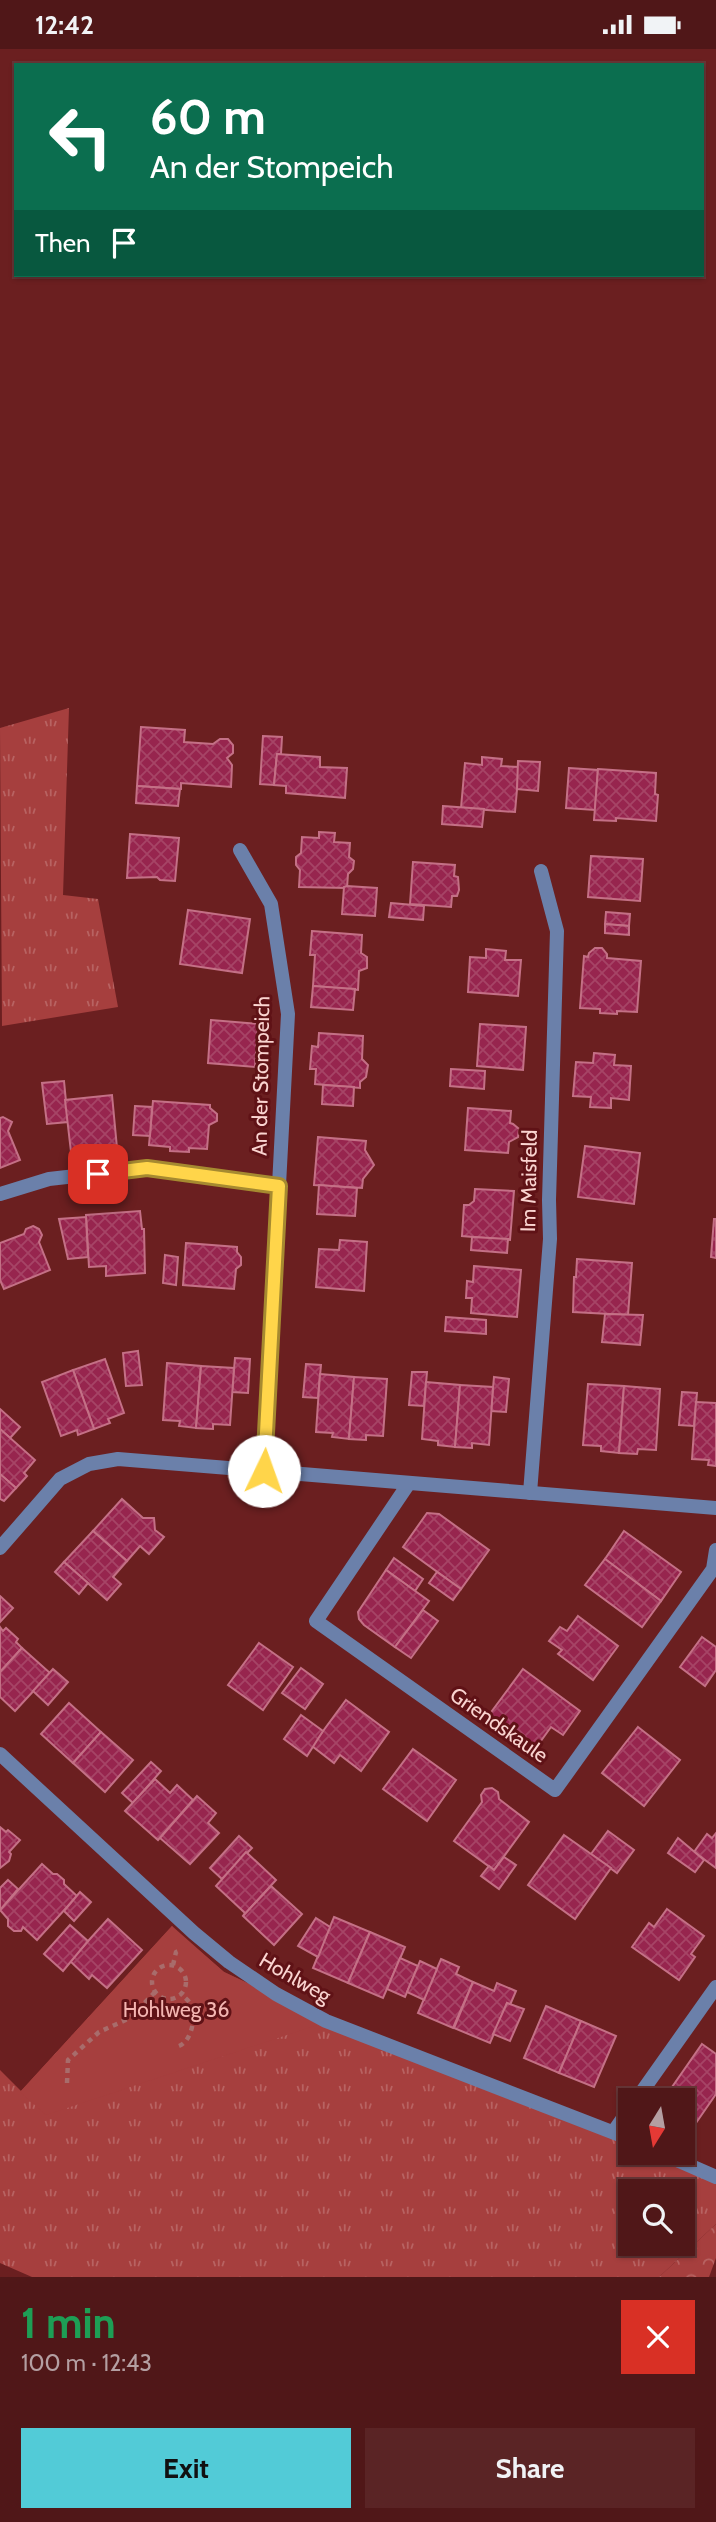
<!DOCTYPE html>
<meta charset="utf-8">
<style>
body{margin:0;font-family:Cabin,sans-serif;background:#5a2425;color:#f1f3f6;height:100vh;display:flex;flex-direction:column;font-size:26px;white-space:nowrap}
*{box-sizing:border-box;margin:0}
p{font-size:23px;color:#b49fa2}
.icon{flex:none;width:38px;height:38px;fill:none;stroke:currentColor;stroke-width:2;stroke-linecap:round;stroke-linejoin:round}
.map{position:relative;height:2228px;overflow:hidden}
.details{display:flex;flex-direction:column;background:#501718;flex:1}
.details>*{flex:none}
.top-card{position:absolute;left:14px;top:14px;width:690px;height:214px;border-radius:0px;box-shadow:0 2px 5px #0004,0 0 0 2px #673637;background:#0b6e4f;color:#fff;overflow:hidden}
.needle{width:46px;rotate:191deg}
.fabs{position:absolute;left:618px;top:2039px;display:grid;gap:14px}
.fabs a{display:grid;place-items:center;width:77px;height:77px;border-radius:0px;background:#501718;box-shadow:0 2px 5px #0004,0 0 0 2px #673637;font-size:35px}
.pin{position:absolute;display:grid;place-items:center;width:60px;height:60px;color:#fff;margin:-30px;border-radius:14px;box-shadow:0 4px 10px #0006}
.me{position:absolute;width:77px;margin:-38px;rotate:3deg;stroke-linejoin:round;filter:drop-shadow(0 0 5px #0008)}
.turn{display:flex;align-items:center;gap:24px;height:147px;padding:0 21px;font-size:32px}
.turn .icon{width:91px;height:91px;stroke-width:2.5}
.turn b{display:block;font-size:49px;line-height:60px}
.then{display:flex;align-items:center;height:66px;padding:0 21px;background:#0003;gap:14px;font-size:26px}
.round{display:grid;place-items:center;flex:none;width:74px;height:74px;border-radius:0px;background:#5a2425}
.head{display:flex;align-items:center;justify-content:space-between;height:119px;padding:0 21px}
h1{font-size:42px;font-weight:800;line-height:52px;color:#1e9e55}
.primary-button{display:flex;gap:14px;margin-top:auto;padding:14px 21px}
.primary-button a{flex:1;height:80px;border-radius:0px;background:#52cbd7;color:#111;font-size:28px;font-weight:800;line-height:80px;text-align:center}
.primary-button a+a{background:#5a2425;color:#f1f3f6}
.status{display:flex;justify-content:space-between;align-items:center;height:49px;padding:0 35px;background:#501718;direction:ltr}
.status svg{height:19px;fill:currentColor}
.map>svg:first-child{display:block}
.grass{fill:url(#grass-tufts);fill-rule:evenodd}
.forest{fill:url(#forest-crowns)}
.park{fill:#a63f3e}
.building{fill:url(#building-cross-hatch);stroke:#c47086;stroke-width:2}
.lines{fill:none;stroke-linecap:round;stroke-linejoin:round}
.path{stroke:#a86c6b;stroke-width:4.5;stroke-dasharray:5 5;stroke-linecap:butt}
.street{stroke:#6b80aa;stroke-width:14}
.route-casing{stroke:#a68a30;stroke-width:18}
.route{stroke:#ffd54a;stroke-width:12}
.labels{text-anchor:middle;stroke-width:6;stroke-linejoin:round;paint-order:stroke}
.street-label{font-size:21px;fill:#fad4d0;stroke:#5f1216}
.park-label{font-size:21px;fill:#f4b5b1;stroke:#5f1216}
</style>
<div class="status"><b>12:42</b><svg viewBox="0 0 49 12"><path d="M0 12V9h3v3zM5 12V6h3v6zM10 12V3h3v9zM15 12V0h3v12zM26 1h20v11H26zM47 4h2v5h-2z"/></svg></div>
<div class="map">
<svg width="716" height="2228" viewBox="0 0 716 2228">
<defs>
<pattern id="grass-tufts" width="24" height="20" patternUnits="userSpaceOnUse" patternTransform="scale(1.75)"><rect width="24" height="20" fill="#a63f3e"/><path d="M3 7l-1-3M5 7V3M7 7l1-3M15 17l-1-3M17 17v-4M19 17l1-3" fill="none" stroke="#b86362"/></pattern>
<pattern id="forest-crowns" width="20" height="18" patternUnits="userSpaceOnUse" patternTransform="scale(1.75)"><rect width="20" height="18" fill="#a63f3e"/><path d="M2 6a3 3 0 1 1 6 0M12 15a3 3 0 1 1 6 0" fill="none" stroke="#b86362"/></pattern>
<pattern id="building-cross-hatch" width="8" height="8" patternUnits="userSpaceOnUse" patternTransform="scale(1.75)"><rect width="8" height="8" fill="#97254e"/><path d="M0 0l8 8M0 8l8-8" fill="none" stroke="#a64466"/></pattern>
</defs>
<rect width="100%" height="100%" fill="#6b1f20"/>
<!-- grass -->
<g class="grass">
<path d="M69,659l-6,187 35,4 20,108 -116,19 -2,-298z"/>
<path d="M172,1877l21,33 3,-11 28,24 50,23 356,146v12h26l60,27v44l-57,53h-627l-32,-14v-193l21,21zM630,2142h52v52h-52z"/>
</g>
<!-- forest -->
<path class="forest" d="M716,2175v34l-7,19h-50z"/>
<!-- park -->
<path class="park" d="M172,1877l52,46 102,50 -280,93 -26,-23z"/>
<!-- building -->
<g class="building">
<path d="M141,678l44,3 -1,12 29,2 7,-5h8l5,6v8l-6,5 5,7 -1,22 -50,-4v6l-44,-3z"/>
<path d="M263,687l19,1 -1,17h-4l-3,31 -14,-1z"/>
<path d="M277,705l43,3v10l27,1 -2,30 -59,-5v-7l-12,-1z"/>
<path d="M482,708l20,2 -1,7 18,1 -4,45 -54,-4 4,-45 17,2z"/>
<path d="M518,712l22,1 -2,29 -21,-2z"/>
<path d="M569,719l29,2 -3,40 -29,-2z"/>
<path d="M598,720l58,4 -1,21 3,1 -2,26 -40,-3v3l-22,-1z"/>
<path d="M137,737l43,3 -2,17 -42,-3z"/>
<path d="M443,757l41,3 -2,18 -40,-3z"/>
<path d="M319,783l16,1 -1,9 16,1 -1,14 5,4 -1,8 -5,5 -1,14 -48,-1 1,-17 -4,-5v-8l5,-4 1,-16 17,1z"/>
<path d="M130,785l49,4 -4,43 -15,-1 -3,-3 -30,1z"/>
<path d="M591,807l52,3 -3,42 -52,-4z"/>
<path d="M413,813l42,3 -1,11 4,1 1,13 -2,6h-5l-1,11 -41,-3z"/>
<path d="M347,837l30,2 -2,28 -33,-2 2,-27z"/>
<path d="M391,854l33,3 -1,14 -34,-3z"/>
<path d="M188,861l62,9 -8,54 -62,-9z"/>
<path d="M606,863l24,2 -1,12 -24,-2z"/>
<path d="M605,875l24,2v9l-24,-2z"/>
<path d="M312,882l50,4 -1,18 6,4v11l-8,3 -1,19 -45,-4 2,-31h-5z"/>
<path d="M595,899h7l5,6v4l34,3 -4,51 -20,-1v3l-17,-1v-4l-20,-1 4,-52 4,1 1,-4z"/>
<path d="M486,900l20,2 -1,9h16l-3,36 -50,-4 2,-35 16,1z"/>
<path d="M313,937l42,3 -2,21 -42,-3z"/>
<path d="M211,971l47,4 -3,43 -47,-4z"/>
<path d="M480,975l46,3 -3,43 -46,-4z"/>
<path d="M319,984l44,3 -1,23 6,6 -2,12 -6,5v6l-45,-4 1,-15h-6l2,-23 6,1z"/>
<path d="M594,1004l21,2 -1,10 17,1 -2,34 -18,-2v10l-21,-1 1,-10 -18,-1 3,-34 17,1z"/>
<path d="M451,1020l34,2 -1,18 -34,-3z"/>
<path d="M64,1032l4,41 -21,2 -5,-41z"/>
<path d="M323,1036l31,2 -1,19 -31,-2z"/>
<path d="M112,1046l5,53 -46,4 -6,-52z"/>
<path d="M153,1052l57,4v3l7,6v7l-8,4 -2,24 -18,-1v4l-19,-1v-4l-21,-2z"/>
<path d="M135,1057l17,1 -2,29 -17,-1z"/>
<path d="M468,1059l43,3 -1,12 3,1 6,5 -1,8 -9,5 -1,11 -43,-3z"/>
<path d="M3,1068l9,5 -4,9 12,29 -20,8v-50z"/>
<path d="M318,1088l48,4 -1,9 9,15 -11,14 -1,9 -48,-3z"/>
<path d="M585,1097l55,7 -6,51 -56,-7z"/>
<path d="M319,1136l38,3 -2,28 -38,-2z"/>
<path d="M475,1140l39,2 -4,49 -48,-4 2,-31h5l5,-4z"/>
<path d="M140,1162l2,18h2l1,44 -39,3v-10l-17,1 -3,-52z"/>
<path d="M86,1168l2,40 -20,2 -9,-40z"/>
<path d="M714,1170h2v39l-5,-1z"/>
<path d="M33,1177l6,3 3,6 -3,7 11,28 -46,19 -4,-9v-37l24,-9 2,-5z"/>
<path d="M472,1188l36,2 -1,14 -36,-3z"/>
<path d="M340,1191l27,2 -3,49 -48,-4 3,-38 20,1z"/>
<path d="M186,1194l51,4v5l4,5v8l-5,4 -2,20 -51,-4z"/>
<path d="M165,1206l13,2 -2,28 -13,-2z"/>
<path d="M577,1210l55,4 -4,52 -55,-3 1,-35h2z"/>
<path d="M474,1217l47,4 -4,47 -46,-4 1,-15h-6l1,-17 6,1z"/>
<path d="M605,1265l38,1 -3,30 -38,-3z"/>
<path d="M446,1268l40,3v14l-41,-3z"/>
<path d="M138,1302l4,34 -16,1 -3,-33z"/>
<path d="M235,1309l15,1 -2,34 -16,-1z"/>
<path d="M105,1310l19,54 -16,6 2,4 -16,6 -21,-59z"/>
<path d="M167,1314l34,3 -5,62 -17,-2 1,-5 -17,-1z"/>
<path d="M306,1315l15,1 -3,33 -15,-1z"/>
<path d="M201,1317l33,2 -4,57 -17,-1v5l-17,-1z"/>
<path d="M73,1321l21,59 -16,6 -1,-5 -16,6 -19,-54z"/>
<path d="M412,1323h15l-3,34 -15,-1z"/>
<path d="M320,1325l34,3 -5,62 -17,-2 1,-4 -17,-1z"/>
<path d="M354,1328l33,2 -4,57 -17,-1v5l-17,-1z"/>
<path d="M494,1328l15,2 -3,33 -15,-1z"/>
<path d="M426,1333l34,3 -5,62 -17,-2v-4l-16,-2z"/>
<path d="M588,1335l36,2 -5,67 -18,-2v-5l-18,-1z"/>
<path d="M460,1336l33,2 -4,58 -17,-2v5l-17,-1z"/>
<path d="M624,1337l36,3 -4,61 -18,-1 -1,5 -18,-1z"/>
<path d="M682,1343l15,1 -3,33 -15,-1z"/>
<path d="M696,1353l20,1v63l-8,-1 1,-5 -17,-1z"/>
<path d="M0,1360l20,18 -10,11 -10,-9z"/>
<path d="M0,1380l35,31 -11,13 3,3 -11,12 -16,-14z"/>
<path d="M0,1425l16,14 -12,13 -4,-2z"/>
<path d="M122,1450l21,19h11l1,12 9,7 -15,17 -9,-8 -13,15 -34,-30z"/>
<path d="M427,1464l12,1 50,36 -28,39 -58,-42z"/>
<path d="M93,1482l34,30 -14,16 8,7 -14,16 -43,-38z"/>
<path d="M624,1482l57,41 -20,29 -56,-42z"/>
<path d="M394,1509l29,21 -8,12 -29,-21z"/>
<path d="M605,1510l56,42 -19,26 -57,-42z"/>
<path d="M64,1513l24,21 -9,11 -24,-22z"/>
<path d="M386,1521l43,31 -34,46 -31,-22 -5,-6 -1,-7z"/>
<path d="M437,1523l24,17 -8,11 -24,-17z"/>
<path d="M0,1547l13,12 -13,14z"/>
<path d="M423,1561l15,11 -27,37 -16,-11z"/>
<path d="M578,1567l40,30 -25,34 -35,-26 4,-4 -13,-9 11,-14 7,4z"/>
<path d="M0,1578l3,4 3,-3 12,11 -2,3 6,6 -22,24z"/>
<path d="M702,1588l14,10v23l-11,16 -25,-19z"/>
<path d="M259,1594l34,24 -30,43 -35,-25z"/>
<path d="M22,1599l28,25 -35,38 -15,-14v-25z"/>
<path d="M301,1619l22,16 -18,25 -23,-16z"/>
<path d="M53,1620l15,13 -20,23 -15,-14z"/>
<path d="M523,1620l57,42 -17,24 -12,-8 -16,22 -46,-34z"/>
<path d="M346,1651l43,32 -28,39 -21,-16 -6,8 -22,-17z"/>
<path d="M69,1654l32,29 -28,31 -32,-29z"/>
<path d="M301,1666l22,16 -16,25 -23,-17z"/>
<path d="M638,1678l42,33 -36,46 -42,-33z"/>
<path d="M101,1683l32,28 -28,32 -32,-29z"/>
<path d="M413,1700l43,31 -29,41 -44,-32z"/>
<path d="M151,1713l10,9 -28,32 -11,-10z"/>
<path d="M155,1730l15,14 7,-8 16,15 -35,40 -33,-29z"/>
<path d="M492,1739l6,4 1,7 30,23 -35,48 -40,-29 28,-39 -1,-7 4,-6z"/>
<path d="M197,1747l19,17 -8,10 11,10 -29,31 -30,-26z"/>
<path d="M0,1778l6,5 2,-2 12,10 -11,12 2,2 -2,7 -9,7z"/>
<path d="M608,1782l26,19 -17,23 -26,-19z"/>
<path d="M716,1784v35l-22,-16 13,-18 5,4z"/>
<path d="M564,1786l47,33 -36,51 -47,-34z"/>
<path d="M239,1787l13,12 -30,31 -12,-11z"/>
<path d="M678,1789l26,22 -9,12 -27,-19z"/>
<path d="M246,1803l30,28 -33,36 2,-3 -29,-27z"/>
<path d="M504,1808l12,8 -17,24 -18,-13 8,-10 5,4z"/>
<path d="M42,1815l11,10h4l7,6v4l13,12 -40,44 -14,-13 -2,4h-7l-6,-5v-7l-8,-9z"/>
<path d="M8,1831l10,9 -18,21v-22z"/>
<path d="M271,1837l31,28 -28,31 -31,-29z"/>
<path d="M80,1843l11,10 -17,19 -10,-10z"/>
<path d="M667,1860l37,27 -13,18 4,3 -16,23 -47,-33 17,-24 5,4z"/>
<path d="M334,1868l36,15 -22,51 -35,-15z"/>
<path d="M316,1869l14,9 -12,30 -20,-11z"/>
<path d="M108,1870l34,31 -35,38 -15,-13 -3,4 -19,-18z"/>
<path d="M70,1876l18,16 -25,30 -19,-17z"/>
<path d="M370,1883l35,15 -22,51 -35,-15z"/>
<path d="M400,1909l18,8 -13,31 -18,-8z"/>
<path d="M441,1910l18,8 -3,7 17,8 -20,46 -35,-15z"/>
<path d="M420,1912l17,8 -13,31 -17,-8z"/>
<path d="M473,1933l21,9 3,-8 19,8 -6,14 -3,-2 -17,40 -36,-15z"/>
<path d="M507,1954l17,6 -14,32 -17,-7z"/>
<path d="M546,1957l35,15 -22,52 -35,-15z"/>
<path d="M581,1972l35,15 -22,51 -35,-14z"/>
<path d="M702,1995l14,10v40l-29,42 -5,-3v-33h-19z"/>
</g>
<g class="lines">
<!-- path -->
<g class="path">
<circle cx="169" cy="1933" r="17"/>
<path d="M173,1916l3,-13 5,-2"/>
<path d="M179,1997c13,-5 18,-31 11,-43 -2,-3 -6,-6 -9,-9"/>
<path d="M67,2034l1,-23 31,-28 31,-14 25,-26"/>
</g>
<!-- street -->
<g class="street">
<path d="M240,801l31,54 17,110 -24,457"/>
<path d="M0,1145l49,-15 98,-11 132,18"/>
<path d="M409,1434l-93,138 239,169 158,-221 3,-19"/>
<path d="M530,1444l20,-254 -1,-39 8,-269 -16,-60"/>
<path d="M0,1499l60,-69 29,-15 29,-5 598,49"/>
<path d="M0,1705l194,179 35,29 47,32 50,27 304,118"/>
<path d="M636,2051l80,-113"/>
<path d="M614,2082l16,-23"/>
<path d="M661,2104l55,24"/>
</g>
</g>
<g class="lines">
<!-- route casing -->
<g class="route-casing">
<path id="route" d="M98,1125l49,-6 132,18 -15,285"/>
</g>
<!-- route -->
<use href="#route" class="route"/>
</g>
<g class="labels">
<!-- street labels -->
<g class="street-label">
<text transform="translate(261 1027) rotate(-89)" y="7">An der Stompeich</text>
<text transform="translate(529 1132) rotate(-89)" y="7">Im Maisfeld</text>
<text transform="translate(499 1676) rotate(35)" y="7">Griendskaule</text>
<text transform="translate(295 1929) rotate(30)" y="7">Hohlweg</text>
</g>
<!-- park labels -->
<g class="park-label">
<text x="176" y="1968">Hohlweg 36</text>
</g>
</g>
</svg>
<div class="fabs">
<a><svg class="needle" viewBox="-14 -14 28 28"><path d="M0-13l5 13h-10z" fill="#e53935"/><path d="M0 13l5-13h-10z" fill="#b49fa2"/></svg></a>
<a><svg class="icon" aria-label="search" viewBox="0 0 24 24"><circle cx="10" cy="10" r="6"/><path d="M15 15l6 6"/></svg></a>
</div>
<div class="pin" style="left:98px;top:1125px;background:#d93025"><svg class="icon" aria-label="arrive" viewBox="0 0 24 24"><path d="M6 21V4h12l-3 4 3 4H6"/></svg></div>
<svg class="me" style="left:264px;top:1422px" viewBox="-20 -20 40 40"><circle r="19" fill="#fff"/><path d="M0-13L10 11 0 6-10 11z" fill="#ffd54a"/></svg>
<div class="top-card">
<div class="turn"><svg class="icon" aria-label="left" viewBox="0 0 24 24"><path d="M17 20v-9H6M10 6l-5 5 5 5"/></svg><div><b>60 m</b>An der Stompeich</div></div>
<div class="then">Then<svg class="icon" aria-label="arrive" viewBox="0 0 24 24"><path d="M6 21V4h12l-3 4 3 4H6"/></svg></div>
</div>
</div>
<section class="details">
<div class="head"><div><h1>1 min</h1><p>100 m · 12:43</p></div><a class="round" style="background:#d93025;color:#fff"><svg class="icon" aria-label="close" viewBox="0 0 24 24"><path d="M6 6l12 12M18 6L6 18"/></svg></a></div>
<div class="primary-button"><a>Exit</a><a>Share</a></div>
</section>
